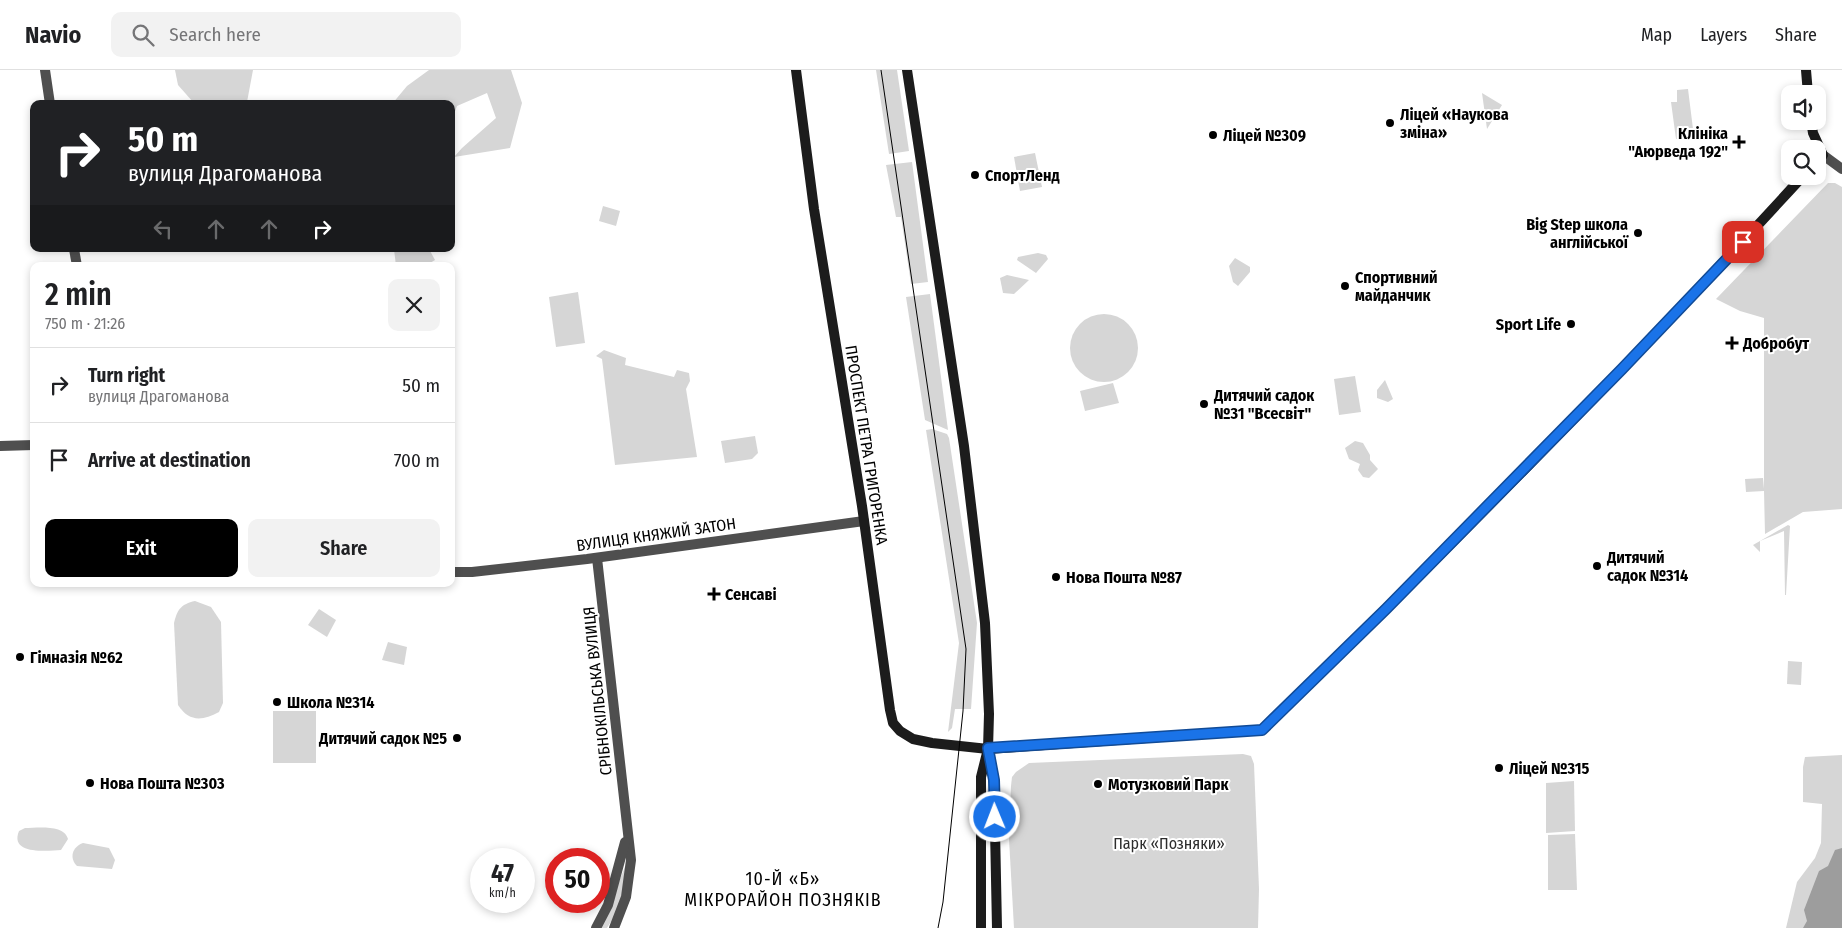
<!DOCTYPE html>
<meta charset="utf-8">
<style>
body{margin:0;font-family:"Fira Sans Condensed",sans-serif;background:#f2f2f2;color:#202124;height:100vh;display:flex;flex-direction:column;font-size:19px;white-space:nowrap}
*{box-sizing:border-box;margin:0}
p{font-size:16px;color:#757577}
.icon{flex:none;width:28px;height:28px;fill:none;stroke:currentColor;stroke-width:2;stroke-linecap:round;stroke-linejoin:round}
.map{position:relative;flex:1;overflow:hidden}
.details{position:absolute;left:30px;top:192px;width:425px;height:325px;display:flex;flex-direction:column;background:#fff;border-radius:10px;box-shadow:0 2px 8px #0003}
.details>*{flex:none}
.top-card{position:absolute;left:30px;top:30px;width:425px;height:152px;border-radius:10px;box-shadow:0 2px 8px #0003;background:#202124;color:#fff;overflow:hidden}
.controls{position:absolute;left:1781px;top:15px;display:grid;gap:10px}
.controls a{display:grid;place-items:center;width:45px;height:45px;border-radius:10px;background:#fff;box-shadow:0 2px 8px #0003;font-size:25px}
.speed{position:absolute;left:470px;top:778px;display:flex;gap:10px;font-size:25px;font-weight:700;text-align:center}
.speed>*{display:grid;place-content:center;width:65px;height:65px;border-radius:50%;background:#fff;box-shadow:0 2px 8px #0003;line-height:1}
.speed small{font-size:12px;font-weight:400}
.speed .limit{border:8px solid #d22;background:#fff;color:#111}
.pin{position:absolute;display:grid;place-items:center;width:42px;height:42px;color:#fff;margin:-21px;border-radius:10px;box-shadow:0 2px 8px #0006}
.me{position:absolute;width:55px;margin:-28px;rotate:359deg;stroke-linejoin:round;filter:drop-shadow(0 0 4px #0008)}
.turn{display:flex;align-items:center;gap:18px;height:105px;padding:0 15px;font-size:22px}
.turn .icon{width:65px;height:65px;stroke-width:2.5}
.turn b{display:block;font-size:35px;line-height:42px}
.lanes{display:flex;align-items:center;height:48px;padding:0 15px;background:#0003;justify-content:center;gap:25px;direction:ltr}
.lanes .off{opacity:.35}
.round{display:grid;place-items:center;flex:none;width:52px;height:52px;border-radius:10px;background:#f2f2f2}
.head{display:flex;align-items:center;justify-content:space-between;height:85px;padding:0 15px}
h1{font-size:30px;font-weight:600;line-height:38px}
.action{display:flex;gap:10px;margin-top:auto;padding:10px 15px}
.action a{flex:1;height:58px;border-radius:10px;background:#000;color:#fff;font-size:20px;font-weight:600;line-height:58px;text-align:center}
.action a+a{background:#f2f2f2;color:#202124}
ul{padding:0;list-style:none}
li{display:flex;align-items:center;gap:15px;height:75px;padding:0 15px;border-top:1px solid #e0e0e0}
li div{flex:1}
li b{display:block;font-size:19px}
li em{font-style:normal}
header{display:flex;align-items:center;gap:30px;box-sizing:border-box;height:70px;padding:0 25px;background:#fff;border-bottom:1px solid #e0e0e0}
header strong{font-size:24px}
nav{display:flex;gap:28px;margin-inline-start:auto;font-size:18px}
.search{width:350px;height:45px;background:#f2f2f2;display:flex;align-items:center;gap:12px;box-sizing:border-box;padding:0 18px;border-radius:10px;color:#757577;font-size:19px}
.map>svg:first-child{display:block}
.green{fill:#d6d6d6}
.water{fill:#9d9d9d}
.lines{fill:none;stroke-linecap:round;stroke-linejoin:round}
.street{stroke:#4f4f4f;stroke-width:10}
.secondary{stroke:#1c1c1c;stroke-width:10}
.tram{stroke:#000;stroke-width:1}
.route-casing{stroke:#114b97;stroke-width:12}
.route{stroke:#1a73e8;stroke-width:9}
.poi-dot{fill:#000;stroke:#fff;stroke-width:2}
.labels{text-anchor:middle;stroke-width:4;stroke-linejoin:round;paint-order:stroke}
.poi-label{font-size:16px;font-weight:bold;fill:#000;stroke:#fff;text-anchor:start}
.street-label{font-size:16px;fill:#000;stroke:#fff}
.park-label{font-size:16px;fill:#2d2d2d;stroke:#fff}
.neighbourhood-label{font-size:18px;letter-spacing:1px;fill:#000;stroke:#fff}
</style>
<header>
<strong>Navio</strong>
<div class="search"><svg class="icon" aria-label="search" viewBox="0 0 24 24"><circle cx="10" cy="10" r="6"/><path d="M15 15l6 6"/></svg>Search here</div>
<nav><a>Map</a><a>Layers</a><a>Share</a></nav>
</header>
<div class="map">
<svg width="1842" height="858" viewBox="0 0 1842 858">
<rect width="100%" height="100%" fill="#fff"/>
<!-- green -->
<g class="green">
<path d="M175,0h78l-6,32h-54l-15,-17z"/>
<path d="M429,0h82l11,33 -12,45 -56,9 8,-9 34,-30 -9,-25 -30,13 -6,16v-18h-59l15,-18z"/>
<path d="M876,0h21l12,81 -20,3z"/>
<path d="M1688,19l6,48 -18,2 -5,-37h6v-12z"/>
<path d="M1482,23l20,12 -15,24z"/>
<path d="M1035,83l7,34 -22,4 -6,-34z"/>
<path d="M912,92l16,120 -17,2 -10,-67h-5l-10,-52z"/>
<path d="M1828,113h7l7,4v322l-39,3 -38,22 -1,-43 -18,1 -1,-13 18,-1 1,11v-171l-24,-7 -24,-12z"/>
<path d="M603,136l17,5 -4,15 -17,-5z"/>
<path d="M394,179h35l6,11 -10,6h-29z"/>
<path d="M1038,183l8,2 2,4 -12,14 -19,-13 1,-3z"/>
<path d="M1235,188l15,9v5l-12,14 -5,-4 -4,-16z"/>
<path d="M1007,205l22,5 -15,14 -11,-1 -3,-15z"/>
<path d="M578,222l7,51 -29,4 -7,-50z"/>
<path d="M930,224l18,136 -23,-10 -19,-123z"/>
<circle cx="1104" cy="278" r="34"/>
<path d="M604,280l22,8 -1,7 49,12 3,-7 12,3 1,8 -4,8 11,68 -82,8 -13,-106 -6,-3z"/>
<path d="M1355,306l6,36 -22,3 -5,-36z"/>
<path d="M1385,310l8,19 -5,3 -11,-4v-8z"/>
<path d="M1113,313l6,20 -34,8 -5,-20z"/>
<path d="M932,359l15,5 2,4 28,185 -6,86h-16l-3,19 -4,4 11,-89 -33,-213z"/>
<path d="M755,366l3,17 -6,6 -27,4 -4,-22z"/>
<path d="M1355,371l8,2 7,12v5l8,9 -9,9 -6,-1 -5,-7 2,-6 -11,-5 -4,-11z"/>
<path d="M1788,455l2,1 -4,69h-1l-1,-64 -24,10v11l-7,-7z"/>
<path d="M195,531l16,6 10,15 2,81 -4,9c-17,9 -30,10 -41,-7l-4,-82c3,-13 7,-19 21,-22z"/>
<path d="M319,539l17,11 -9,17 -19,-12z"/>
<path d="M388,572l19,5 -3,18 -22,-5z"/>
<path d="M1788,591l14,1 -1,23 -14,-1z"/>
<rect x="273" y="641" width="43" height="52"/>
<path d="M1243,684l8,2 3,8 5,125 -1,39h-244l-5,-89 2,-53 1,-9 4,-5 13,-9z"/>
<path d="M1842,685v173h-56l11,-46 18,-24 6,-15 1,-39 -19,-2v-35l2,-10z"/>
<path d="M1574,711l1,50 -29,2v-50z"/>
<path d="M25,758c12,0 39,-4 43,11l-7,11c-13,1 -52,5 -42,-19z"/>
<path d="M1575,764l2,56h-29v-55z"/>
<path d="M83,773l26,5 6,12 -3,9 -35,-3c-8,-8 -5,-19 6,-23z"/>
<path d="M625,797l3,1 -9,41 -12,19h-8z"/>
</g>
<!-- water -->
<path class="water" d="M1842,778v80h-39l4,-7 -3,-11 15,-39 9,-5 7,-16z"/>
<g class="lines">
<!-- street -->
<g class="street">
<path d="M45,0l5,34"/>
<path d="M1823,85l19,14"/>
<path d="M74,179l3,17"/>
<path d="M0,376l34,-1"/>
<path d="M597,488l34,302 -5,37 -12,31"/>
<path d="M451,502h21l115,-13 277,-38"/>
<path d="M596,858l12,-23 17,-63"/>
</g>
<!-- secondary -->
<g class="secondary">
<path d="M796,0l18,139 48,297 28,204 3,13 7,8 13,8 19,4 56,6 274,-19c185,-179 367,-364 541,-554"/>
<path d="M907,0l57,376 21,177 4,91 -1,35 -7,28v151"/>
<path d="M1806,0l2,24"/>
<path d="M1811,51l2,12 10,22 -5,6"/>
<path d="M989,682l5,27 3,149"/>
</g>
<!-- tram -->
<path class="tram" d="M881,0l85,579 -3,62 -20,191 -5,26"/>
</g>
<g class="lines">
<!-- route casing -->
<g class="route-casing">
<path id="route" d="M995,747l-1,-37 -6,-32 274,-18 124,-121 236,-240 121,-127"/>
</g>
<!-- route -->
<use href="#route" class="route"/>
</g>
<!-- markers -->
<g class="poi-dot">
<circle cx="1390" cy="53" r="5"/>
<circle cx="1213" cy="65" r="5"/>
<path d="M1736.5 64.5h5v5h5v5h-5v5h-5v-5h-5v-5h5z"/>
<circle cx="975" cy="105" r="5"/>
<circle cx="1638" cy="163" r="5"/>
<circle cx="1345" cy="216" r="5"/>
<circle cx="1571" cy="254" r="5"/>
<path d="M1729.5 265.5h5v5h5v5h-5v5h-5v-5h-5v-5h5z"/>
<circle cx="1204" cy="334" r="5"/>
<circle cx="1597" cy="496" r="5"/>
<circle cx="1056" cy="507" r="5"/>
<path d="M711.5 516.5h5v5h5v5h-5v5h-5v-5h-5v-5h5z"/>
<circle cx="20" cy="587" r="5"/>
<circle cx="277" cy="632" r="5"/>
<circle cx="457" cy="668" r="5"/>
<circle cx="1499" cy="698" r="5"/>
<circle cx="90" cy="713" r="5"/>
<circle cx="1098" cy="714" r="5"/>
</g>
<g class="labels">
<!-- poi labels -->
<g class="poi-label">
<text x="1400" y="50">Ліцей «Наукова<tspan x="1400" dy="18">зміна»</tspan></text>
<text x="1728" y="69" text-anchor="end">Клініка<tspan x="1728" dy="18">"Аюрведа 192"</tspan></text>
<text x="1223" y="71">Ліцей №309</text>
<text x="985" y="111">СпортЛенд</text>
<text x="1628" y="160" text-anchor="end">Big Step школа<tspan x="1628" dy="18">англiйськоï</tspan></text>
<text x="1355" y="213">Спортивний<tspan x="1355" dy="18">майданчик</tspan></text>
<text x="1561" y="260" text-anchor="end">Sport Life</text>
<text x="1743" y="279">Добробут</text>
<text x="1214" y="331">Дитячий садок<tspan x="1214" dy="18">№31 "Всесвіт"</tspan></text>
<text x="1607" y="493">Дитячий<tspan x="1607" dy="18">садок №314</tspan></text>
<text x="1066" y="513">Нова Пошта №87</text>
<text x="725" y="530">Сенсаві</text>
<text x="30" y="593">Гімназія №62</text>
<text x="287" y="638">Школа №314</text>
<text x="447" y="674" text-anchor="end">Дитячий садок №5</text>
<text x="1509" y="704">Ліцей №315</text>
<text x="100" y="719">Нова Пошта №303</text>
<text x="1108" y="720">Мотузковий Парк</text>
</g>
<!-- street labels -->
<g class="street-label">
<text transform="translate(867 375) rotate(81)" y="6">ПРОСПЕКТ ПЕТРА ГРИГОРЕНКА</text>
<text transform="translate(656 464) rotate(-8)" y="6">ВУЛИЦЯ КНЯЖИЙ ЗАТОН</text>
<text transform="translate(597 621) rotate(-96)" y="6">СРІБНОКІЛЬСЬКА ВУЛИЦЯ</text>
</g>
<!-- park labels -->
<g class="park-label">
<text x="1169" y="779">Парк «Позняки»</text>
</g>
<!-- neighbourhood labels -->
<g class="neighbourhood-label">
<text x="783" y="815">10-Й «Б»<tspan x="783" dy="21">МІКРОРАЙОН ПОЗНЯКІВ</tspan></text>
</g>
</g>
</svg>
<div class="controls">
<a><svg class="icon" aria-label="sound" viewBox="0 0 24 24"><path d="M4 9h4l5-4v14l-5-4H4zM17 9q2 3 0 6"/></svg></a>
<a><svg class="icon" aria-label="search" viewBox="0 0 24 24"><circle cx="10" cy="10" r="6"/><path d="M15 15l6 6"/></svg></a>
</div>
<div class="speed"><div>47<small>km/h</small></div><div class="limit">50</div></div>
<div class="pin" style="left:1743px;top:172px;background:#d93025"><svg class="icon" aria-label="arrive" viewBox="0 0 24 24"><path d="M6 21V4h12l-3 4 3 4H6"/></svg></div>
<svg class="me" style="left:995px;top:747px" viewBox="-20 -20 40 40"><circle r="17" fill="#1a73e8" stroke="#fff" stroke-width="3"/><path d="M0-11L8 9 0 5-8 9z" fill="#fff"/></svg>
<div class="top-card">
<div class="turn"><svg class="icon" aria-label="right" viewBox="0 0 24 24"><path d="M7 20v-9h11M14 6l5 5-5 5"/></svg><div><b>50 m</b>вулиця Драгоманова</div></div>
<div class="lanes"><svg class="icon off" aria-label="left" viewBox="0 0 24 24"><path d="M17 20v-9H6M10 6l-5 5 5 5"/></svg><svg class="icon off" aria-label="ahead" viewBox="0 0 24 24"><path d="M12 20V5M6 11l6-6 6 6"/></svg><svg class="icon off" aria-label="ahead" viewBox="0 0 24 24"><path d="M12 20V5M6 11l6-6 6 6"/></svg><svg class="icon" aria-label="right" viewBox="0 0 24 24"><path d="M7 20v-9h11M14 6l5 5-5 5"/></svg></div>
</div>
<section class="details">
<div class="head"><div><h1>2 min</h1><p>750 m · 21:26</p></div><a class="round"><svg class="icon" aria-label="close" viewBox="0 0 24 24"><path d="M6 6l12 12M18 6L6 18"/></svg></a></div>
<ul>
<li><svg class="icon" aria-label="right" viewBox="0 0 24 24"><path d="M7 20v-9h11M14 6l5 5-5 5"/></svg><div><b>Turn right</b><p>вулиця Драгоманова</p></div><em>50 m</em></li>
<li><svg class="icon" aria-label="arrive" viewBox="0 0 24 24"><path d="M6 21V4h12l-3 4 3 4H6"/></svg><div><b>Arrive at destination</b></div><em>700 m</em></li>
</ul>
<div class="action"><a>Exit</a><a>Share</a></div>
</section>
</div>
